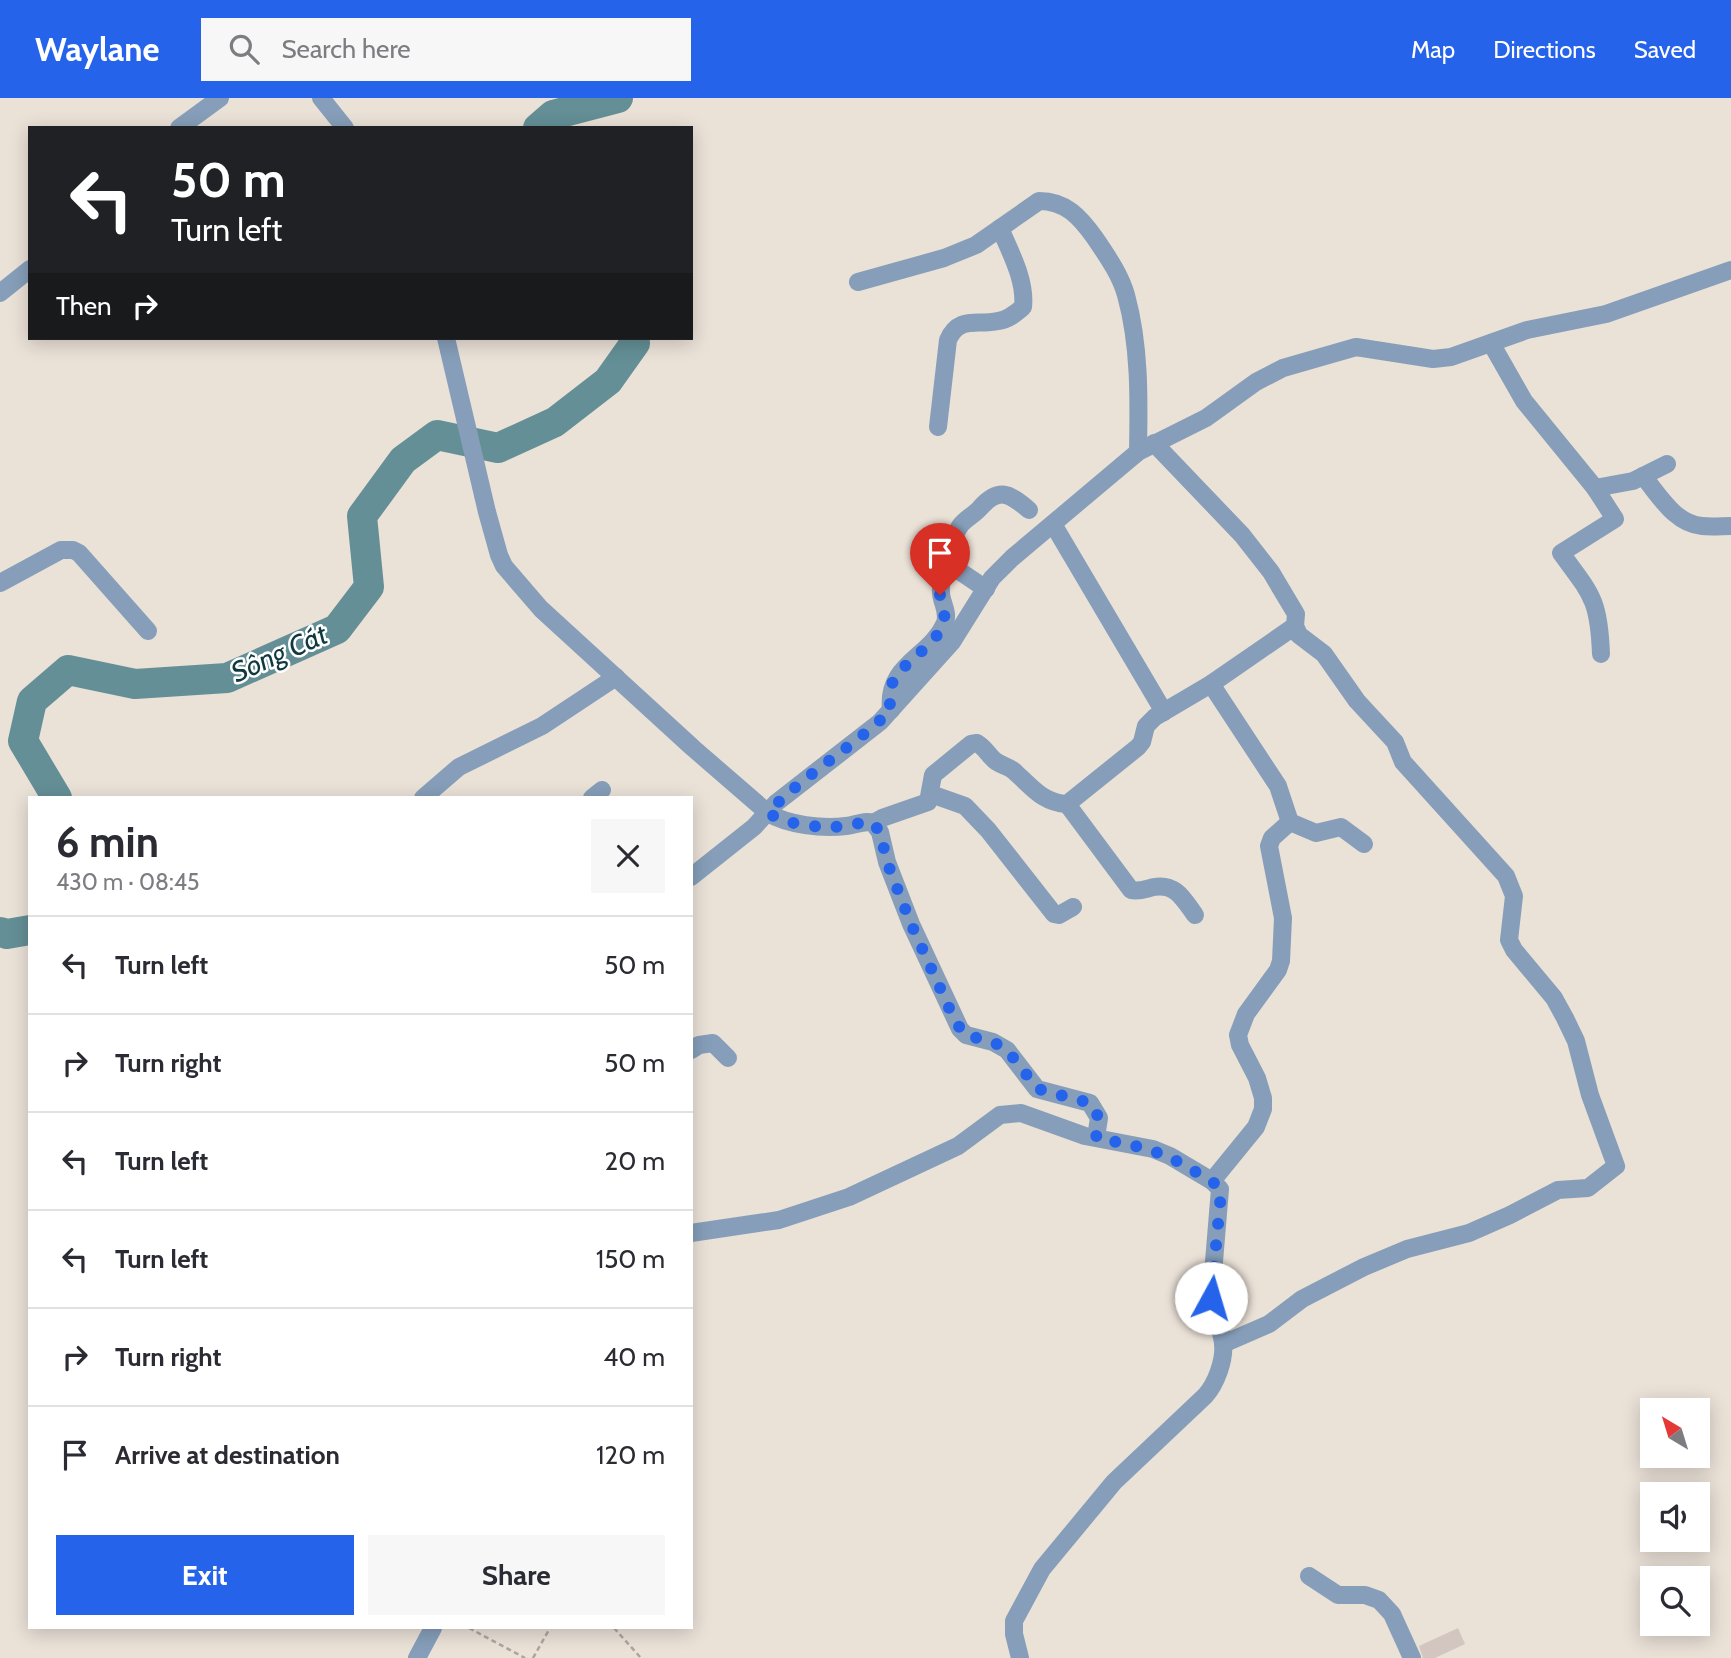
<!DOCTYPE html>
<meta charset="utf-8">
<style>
body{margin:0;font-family:Cabin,sans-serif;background:#f7f7f7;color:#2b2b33;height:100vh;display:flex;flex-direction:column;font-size:26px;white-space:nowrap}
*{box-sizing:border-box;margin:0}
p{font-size:23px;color:#7c7c81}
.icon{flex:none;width:38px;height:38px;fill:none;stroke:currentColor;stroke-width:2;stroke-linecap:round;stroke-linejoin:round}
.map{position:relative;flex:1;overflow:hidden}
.details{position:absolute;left:28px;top:698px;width:665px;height:833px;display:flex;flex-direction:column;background:#fff;border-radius:0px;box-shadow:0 4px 18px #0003}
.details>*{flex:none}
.banner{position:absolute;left:28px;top:28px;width:665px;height:214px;border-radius:0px;box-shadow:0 4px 18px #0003;background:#202124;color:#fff;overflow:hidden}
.needle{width:46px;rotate:322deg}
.fabs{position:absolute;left:1640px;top:1300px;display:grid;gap:14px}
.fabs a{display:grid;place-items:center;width:70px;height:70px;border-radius:0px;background:#fff;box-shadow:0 4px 18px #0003;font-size:35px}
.pin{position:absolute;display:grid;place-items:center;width:60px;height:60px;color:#fff;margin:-72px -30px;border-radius:50% 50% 50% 0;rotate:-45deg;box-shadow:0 0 7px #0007}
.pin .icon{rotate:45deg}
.me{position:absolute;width:77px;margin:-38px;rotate:6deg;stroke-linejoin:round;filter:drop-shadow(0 0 5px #0008)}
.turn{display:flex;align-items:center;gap:24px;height:147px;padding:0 28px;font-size:32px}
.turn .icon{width:91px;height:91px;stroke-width:2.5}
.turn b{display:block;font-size:49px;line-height:60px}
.then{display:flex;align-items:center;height:66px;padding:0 28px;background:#0003;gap:14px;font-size:26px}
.round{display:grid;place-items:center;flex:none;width:74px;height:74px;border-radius:0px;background:#f7f7f7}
.overview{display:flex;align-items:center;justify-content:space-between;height:119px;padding:0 28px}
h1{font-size:42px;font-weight:800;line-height:52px}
.button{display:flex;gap:14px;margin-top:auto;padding:14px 28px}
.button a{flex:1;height:80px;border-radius:0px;background:#2563eb;color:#fff;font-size:28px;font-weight:800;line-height:80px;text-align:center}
.button a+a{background:#f7f7f7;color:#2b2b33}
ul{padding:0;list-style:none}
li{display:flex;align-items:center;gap:21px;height:98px;padding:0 28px;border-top:2px solid #e1e1e2}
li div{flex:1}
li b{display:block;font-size:26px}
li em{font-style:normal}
header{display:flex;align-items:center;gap:42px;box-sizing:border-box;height:98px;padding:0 35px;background:#2563eb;color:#fff}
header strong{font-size:33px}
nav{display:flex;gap:38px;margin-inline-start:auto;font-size:24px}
.search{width:490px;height:63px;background:#f7f7f7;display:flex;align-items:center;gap:18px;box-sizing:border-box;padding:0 24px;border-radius:0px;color:#7c7c81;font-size:26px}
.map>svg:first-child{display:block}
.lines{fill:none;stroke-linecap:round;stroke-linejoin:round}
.river{stroke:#648f96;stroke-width:30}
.building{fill:#d3c6c1}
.path{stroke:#ada69e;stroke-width:2.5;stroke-dasharray:5 3.5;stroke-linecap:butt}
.minor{stroke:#869eb9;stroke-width:18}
.route{stroke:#2563eb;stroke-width:12;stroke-dasharray:0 21.6}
.labels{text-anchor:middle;stroke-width:5;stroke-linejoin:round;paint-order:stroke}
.water-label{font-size:28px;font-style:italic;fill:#0e393f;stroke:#fff}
</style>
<header>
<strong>Waylane</strong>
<div class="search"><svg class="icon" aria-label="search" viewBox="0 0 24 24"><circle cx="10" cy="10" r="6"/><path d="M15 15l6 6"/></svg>Search here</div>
<nav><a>Map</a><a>Directions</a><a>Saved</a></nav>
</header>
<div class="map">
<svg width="1731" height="1560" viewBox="0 0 1731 1560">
<rect width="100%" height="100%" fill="#eae1d7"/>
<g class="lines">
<!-- river -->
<g class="river">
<path d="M538,30l15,-13 65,-17"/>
<path d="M57,700l-34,-57 9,-40 36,-31 67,14 92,-6 110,-49 32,-42 -7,-71 41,-56 34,-25 61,13 57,-26 53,-41 27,-38 -2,-5"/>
<path d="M0,834l7,2 23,-4"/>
</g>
</g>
<!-- building -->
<path class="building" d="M1458,1530l7,16 -30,14h-12l-4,-12z"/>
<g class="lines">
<!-- path -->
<g class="path">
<path d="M469,1530l56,30"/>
<path d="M614,1530l27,30"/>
<path d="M533,1560l17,-30"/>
</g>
<!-- minor -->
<g class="minor">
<path d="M321,0l24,30"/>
<path d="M179,30l41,-30"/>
<path d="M858,184l86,-24 32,-13 63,-44c27,0 41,16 56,37 12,18 25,36 31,57 14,51 13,104 12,157"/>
<path d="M0,195l30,-24"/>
<path d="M446,240l41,174 12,43 5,11 37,43 152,139 75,65c20,12 54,16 78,13 10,-1 18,-6 27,-3l7,9 7,30 24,62 49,105 6,6 27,7 14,8 30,39 53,14 9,15 -3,19"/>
<path d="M1491,245l33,58 71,87 38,-7 34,-17"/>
<path d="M938,329l10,-87c11,-25 29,-14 50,-19 10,-1 18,-8 25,-14 3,-27 -13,-55 -23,-79"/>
<path d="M1154,345l88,92 29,37 25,42 -1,12 4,9 25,19 33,47 38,41 8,20 103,114 8,20 -5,44 5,10 40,48 11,20 11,23 14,54 26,71 -28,22 -30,2 -48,25 -41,18 -62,16 -43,18 -62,32 -33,25 -46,20"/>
<path d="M1643,378c16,19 32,48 59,50 10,1 20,0 29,0"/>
<path d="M1595,390l20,31 -54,34c31,42 38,47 40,101"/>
<path d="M1053,426l111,188"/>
<path d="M946,464l40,27"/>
<path d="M0,485l61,-33h12l6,3 69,78"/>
<path d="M1211,586l67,102 12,36 26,11 25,-6 23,17"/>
<path d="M891,612c-5,-47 39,-52 54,-87 4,-12 -4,-20 -4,-31 -1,-16 10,-53 19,-66 5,-7 14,-11 20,-18 19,-21 29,-15 49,2"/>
<path d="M931,696l34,12 23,24 66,84 5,1 14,-8"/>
<path d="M423,700l36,-31 83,-41 74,-49"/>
<path d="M592,700l10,-8"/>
<path d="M1067,706l64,86c8,2 14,-1 23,-3 22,-4 30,13 41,28"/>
<path d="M873,725l9,-5 46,-16 5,-27 38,-31 6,-1c9,5 12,14 20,19 6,4 14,5 19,11 16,14 27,30 51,31l71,-57 4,-5 4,-16 9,-9 56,-33 84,-58"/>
<path d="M691,779l63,-50 22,-24 104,-81 72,-80 40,-64 20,-20 126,-106 68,-34 50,-36 27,-14 73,-21 77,12 18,-2 76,-27 79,-16 125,-44"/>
<path d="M691,952l8,-5 14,-2 15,15"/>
<path d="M1212,1083l44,-54 7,-18v-11l-6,-20 -17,-33 -2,-10 8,-21 32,-44 3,-9 2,-43 -14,-72 3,-8 18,-16"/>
<path d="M691,1135l88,-13 70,-23 109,-51 42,-31 21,-2 64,23 68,13 17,7 42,25 8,8 -9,109c1,16 10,29 12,45 2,17 -7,41 -18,53l-91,86 -72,87 -28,52v13l6,24"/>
<path d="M1309,1478l29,19h27l14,5 13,14 20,44"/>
<path d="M417,1560l16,-30"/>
</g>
</g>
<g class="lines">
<!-- route -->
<path class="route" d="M940,497c22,50 -45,59 -51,99 0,5 1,11 2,16 -38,38 -87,64 -123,103 19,12 54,16 78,13 10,-1 18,-6 27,-3l7,9 7,30 24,62 44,97 10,14 28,7 14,8 31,39 52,14 9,15 -3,20c42,8 63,11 100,34 10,6 21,10 25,21l-10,105"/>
</g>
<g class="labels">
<!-- water labels -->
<g class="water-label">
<text transform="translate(279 555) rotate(-24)" y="10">Sông Cát</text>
</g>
</g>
</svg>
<div class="fabs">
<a><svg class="needle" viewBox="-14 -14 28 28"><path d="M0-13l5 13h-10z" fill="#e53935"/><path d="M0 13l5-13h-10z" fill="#7c7c81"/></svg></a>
<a><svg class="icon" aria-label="sound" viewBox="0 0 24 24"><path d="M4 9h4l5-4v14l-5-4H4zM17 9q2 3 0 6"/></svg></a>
<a><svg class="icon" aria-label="search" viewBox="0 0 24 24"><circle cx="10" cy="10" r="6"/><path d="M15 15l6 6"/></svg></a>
</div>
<div class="pin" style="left:940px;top:497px;background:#d93025"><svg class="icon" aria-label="arrive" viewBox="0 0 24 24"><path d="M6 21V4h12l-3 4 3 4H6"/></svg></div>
<svg class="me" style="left:1211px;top:1200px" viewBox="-20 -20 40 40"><circle r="19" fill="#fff"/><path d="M0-13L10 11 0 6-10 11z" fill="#2563eb"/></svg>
<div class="banner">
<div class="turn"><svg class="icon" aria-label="left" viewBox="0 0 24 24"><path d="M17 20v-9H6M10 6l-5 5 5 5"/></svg><div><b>50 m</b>Turn left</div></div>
<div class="then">Then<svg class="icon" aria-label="right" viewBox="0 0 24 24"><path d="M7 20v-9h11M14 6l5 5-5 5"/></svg></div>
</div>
<section class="details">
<div class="overview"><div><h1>6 min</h1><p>430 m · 08:45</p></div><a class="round"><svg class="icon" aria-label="close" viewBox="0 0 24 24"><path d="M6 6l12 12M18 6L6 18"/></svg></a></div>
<ul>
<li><svg class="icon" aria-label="left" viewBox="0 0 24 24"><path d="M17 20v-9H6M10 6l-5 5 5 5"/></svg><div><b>Turn left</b></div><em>50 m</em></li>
<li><svg class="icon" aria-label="right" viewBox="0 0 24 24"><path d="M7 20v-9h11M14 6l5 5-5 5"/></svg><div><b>Turn right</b></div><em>50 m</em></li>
<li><svg class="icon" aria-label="left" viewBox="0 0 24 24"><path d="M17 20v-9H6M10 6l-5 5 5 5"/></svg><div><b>Turn left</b></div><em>20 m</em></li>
<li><svg class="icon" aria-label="left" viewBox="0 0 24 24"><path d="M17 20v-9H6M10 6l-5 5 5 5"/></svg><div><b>Turn left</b></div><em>150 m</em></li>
<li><svg class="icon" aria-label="right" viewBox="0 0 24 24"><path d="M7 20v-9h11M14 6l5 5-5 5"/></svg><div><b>Turn right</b></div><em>40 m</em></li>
<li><svg class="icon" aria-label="arrive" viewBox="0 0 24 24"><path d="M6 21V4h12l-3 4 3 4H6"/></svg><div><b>Arrive at destination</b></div><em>120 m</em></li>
</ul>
<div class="button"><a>Exit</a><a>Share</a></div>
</section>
</div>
